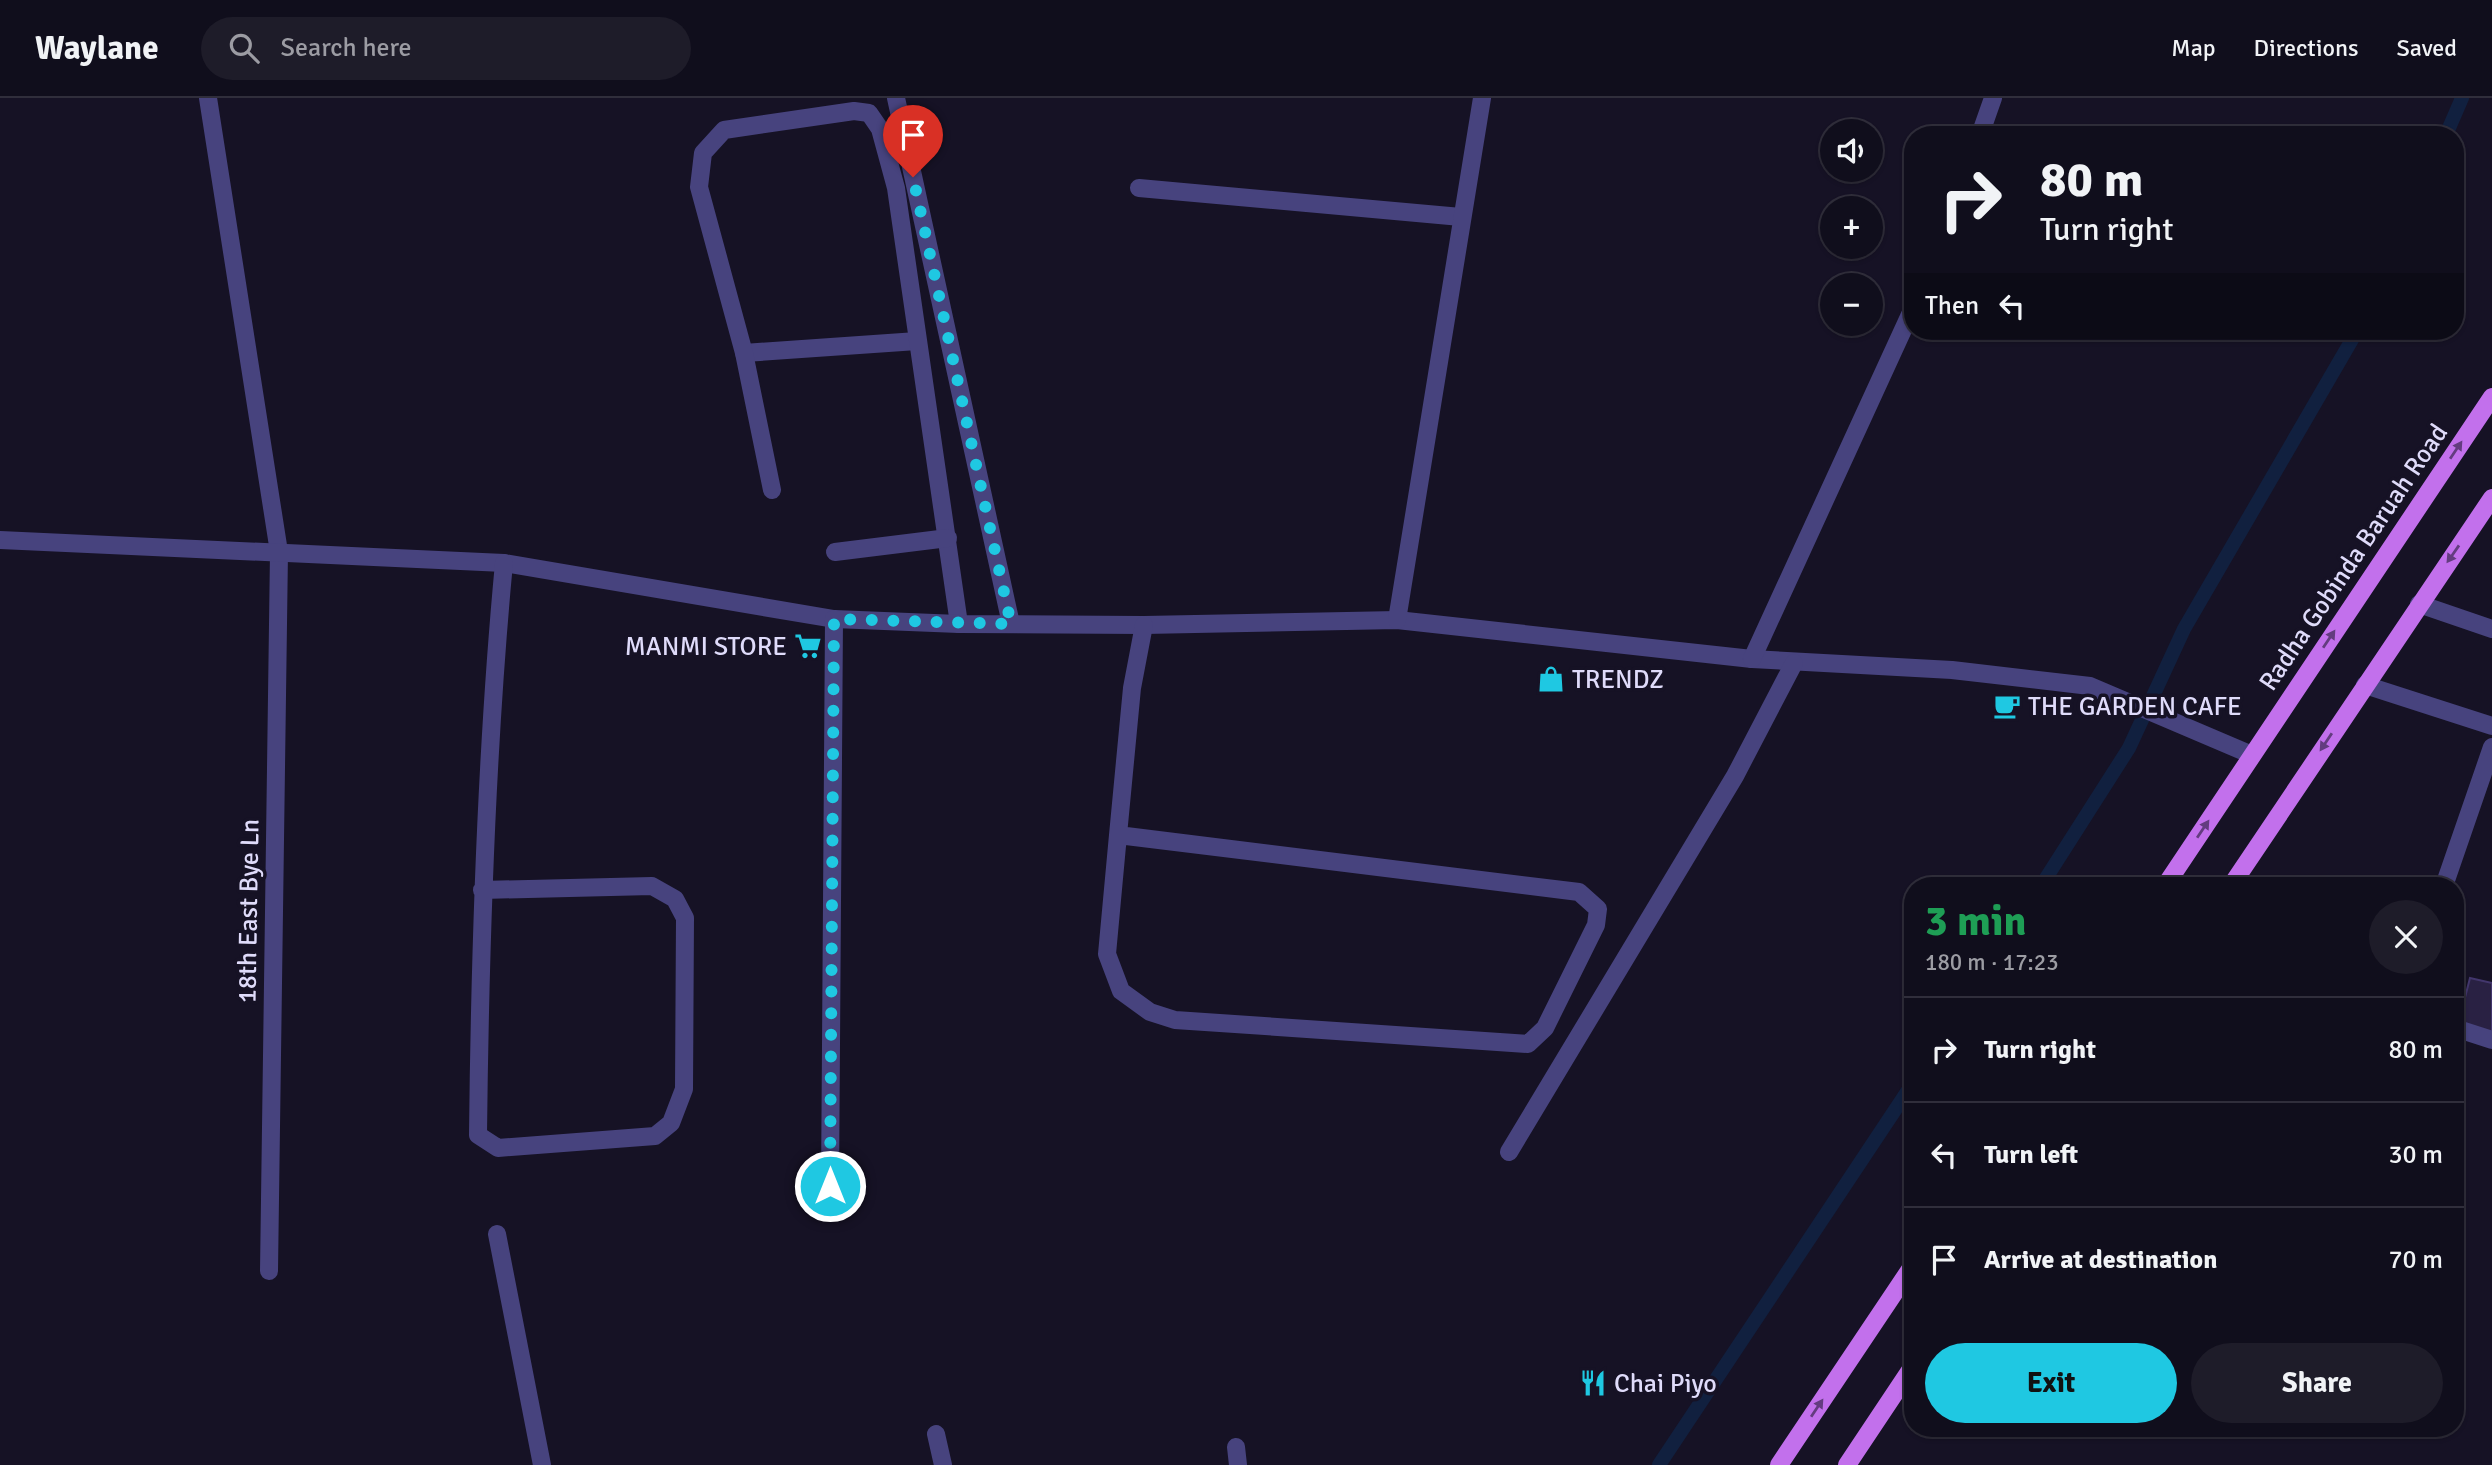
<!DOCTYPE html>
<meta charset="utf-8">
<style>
body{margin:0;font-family:Signika,sans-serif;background:#1e1c29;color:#f1f3f6;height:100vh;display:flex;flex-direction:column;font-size:26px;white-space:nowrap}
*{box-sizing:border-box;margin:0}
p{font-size:23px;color:#9c9ca3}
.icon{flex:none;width:38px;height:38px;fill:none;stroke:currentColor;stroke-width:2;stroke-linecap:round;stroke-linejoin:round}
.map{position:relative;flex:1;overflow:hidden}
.sheet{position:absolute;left:1904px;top:779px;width:560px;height:560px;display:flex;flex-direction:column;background:#100e1c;border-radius:28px;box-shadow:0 2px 5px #0004,0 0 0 2px #302e3b}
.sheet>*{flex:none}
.hud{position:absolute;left:1904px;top:28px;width:560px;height:214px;border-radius:28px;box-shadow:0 2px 5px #0004,0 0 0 2px #302e3b;background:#100e1c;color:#f1f3f6;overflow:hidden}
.controls{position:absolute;left:1820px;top:21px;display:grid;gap:14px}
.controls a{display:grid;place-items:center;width:63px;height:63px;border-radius:50%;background:#100e1c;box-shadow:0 2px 5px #0004,0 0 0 2px #302e3b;font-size:35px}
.pin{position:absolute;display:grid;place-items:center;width:60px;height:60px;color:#fff;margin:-72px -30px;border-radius:50% 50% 50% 0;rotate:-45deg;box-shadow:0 0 7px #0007}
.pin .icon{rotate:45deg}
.me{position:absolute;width:77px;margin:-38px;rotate:0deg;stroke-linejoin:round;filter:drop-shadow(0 0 5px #0008)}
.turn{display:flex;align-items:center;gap:24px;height:147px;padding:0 21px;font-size:32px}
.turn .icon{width:91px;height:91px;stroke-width:2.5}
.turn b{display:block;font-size:49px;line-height:60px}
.then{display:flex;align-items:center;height:66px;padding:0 21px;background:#0003;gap:14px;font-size:26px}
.round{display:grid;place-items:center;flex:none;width:74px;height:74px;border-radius:37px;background:#1e1c29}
.headline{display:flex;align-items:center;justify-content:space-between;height:119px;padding:0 21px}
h1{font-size:42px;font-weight:700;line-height:52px;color:#1e9e55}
.primary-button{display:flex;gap:14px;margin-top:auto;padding:14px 21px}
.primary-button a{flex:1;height:80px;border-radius:42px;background:#1fc8e2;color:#111;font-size:28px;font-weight:700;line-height:80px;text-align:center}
.primary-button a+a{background:#1e1c29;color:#f1f3f6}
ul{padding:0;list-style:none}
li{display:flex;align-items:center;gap:21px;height:105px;padding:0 21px;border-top:2px solid #302e3b}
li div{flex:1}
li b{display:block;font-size:26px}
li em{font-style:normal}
header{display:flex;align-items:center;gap:42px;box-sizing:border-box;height:98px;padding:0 35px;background:#100e1c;border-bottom:2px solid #302e3b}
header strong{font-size:33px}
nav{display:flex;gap:38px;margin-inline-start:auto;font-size:24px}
.search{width:490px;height:63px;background:#1e1c29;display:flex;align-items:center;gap:18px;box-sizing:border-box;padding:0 24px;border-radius:38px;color:#9c9ca3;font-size:26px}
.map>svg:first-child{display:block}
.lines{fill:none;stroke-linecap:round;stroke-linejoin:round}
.stream{stroke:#11203f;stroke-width:14}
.building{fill:#292143;stroke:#42366c;stroke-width:2}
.minor{stroke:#47437e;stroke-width:18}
.major{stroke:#c270ec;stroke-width:18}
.oneway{fill:#633c7f}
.route{stroke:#1fc8e2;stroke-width:12;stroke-dasharray:0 21.6}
.labels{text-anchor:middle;stroke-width:7;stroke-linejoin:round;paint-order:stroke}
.street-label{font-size:26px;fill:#dfdbfa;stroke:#161225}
.poi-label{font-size:26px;fill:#dfdbfa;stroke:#161225;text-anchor:start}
</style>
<header>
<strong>Waylane</strong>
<div class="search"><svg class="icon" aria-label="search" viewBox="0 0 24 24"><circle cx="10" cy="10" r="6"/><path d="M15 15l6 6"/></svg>Search here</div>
<nav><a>Map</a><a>Directions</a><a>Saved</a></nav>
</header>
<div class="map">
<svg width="2492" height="1367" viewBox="0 0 2492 1367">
<rect width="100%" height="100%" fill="#161225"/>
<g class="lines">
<!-- stream -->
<g class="stream">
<path d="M2446,37l16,-37"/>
<path d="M2041,788l88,-138 55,-119 173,-298"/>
<path d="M1659,1367l254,-382"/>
</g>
</g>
<!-- building -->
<path class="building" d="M2470,880l22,5v54l-34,-12z"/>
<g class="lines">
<!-- minor -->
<g class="minor">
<path d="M208,0l71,454 -10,719"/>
<path d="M896,0l115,526"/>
<path d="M1980,37l13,-37"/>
<path d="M1139,90l322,29"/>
<path d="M744,255l173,-12"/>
<path d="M772,392l-28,-137 -45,-166 4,-34 21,-23 130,-19 15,2 11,16 16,59 63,436"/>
<path d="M0,442l504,23 330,56 125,5 185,1 253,-5 355,39 200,11 138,16 162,69"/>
<path d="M835,454l113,-14"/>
<path d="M2419,506l73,25"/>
<path d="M1397,522l85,-522"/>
<path d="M1752,561l161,-351"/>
<path d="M2365,587l127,41"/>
<path d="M1118,737l-11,119 14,37 29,21 25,8 353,24 17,-16 51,-103 2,-16 -19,-17 -461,-57 14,-147 12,-63"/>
<path d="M2444,788l48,-139"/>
<path d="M482,792l170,-4 23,13 10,19 -1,171 -13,34 -16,13 -157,12 -20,-13c2,-191 8,-382 26,-572"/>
<path d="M2455,930l37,12"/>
<path d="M1509,1054l226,-376 59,-113"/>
<path d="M830,1088l4,-567"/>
<path d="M497,1136l45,231"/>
<path d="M936,1336l7,31"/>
<path d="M1236,1349l2,18"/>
</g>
<!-- major -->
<g class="major">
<path d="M2165,788l327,-489"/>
<path d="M2231,788l261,-388"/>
<path d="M1779,1367l134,-200"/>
<path d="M1847,1367l66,-99"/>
</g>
</g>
<!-- one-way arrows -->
<defs><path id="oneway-solid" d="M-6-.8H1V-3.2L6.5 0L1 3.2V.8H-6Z" transform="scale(1.75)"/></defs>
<g class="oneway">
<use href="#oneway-solid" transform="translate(2456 352) rotate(-56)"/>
<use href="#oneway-solid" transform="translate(2453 456) rotate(125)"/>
<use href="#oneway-solid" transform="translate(2329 541) rotate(-56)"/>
<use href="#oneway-solid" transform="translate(2326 644) rotate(124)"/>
<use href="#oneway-solid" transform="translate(2203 731) rotate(-56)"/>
<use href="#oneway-solid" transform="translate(1817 1310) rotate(-56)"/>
</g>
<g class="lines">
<!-- route -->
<path class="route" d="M830,1088l4,-567 177,5 -98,-447"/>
</g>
<!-- icons -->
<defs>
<g id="supermarket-bare" transform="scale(2.1)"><path d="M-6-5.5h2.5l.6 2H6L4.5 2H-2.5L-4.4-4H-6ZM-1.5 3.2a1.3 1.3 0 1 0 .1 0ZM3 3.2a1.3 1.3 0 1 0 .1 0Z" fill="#1fc8e2" stroke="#161225" stroke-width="2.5" paint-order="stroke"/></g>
<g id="shop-bare" transform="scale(2.1)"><path d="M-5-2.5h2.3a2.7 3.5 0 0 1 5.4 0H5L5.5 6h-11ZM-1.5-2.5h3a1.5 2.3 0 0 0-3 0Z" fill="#1fc8e2" stroke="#161225" stroke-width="2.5" paint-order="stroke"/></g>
<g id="cafe-bare" transform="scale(2.1)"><path d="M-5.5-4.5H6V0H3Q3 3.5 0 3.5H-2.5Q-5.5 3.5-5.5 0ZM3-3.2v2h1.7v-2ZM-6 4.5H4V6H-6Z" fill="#1fc8e2" stroke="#161225" stroke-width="2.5" paint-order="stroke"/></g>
<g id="restaurant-bare" transform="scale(2.1)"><path d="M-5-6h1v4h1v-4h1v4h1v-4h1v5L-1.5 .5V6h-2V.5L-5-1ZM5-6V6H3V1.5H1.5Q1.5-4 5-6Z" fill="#1fc8e2" stroke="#161225" stroke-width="2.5" paint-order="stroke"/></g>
</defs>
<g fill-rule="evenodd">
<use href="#supermarket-bare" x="808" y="548"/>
<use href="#shop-bare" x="1551" y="581"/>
<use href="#cafe-bare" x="2007" y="608"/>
<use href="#restaurant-bare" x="1593" y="1285"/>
</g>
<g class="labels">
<!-- street labels -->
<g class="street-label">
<text transform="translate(2353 459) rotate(-56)" y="9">Radha Gobinda Baruah Road</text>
<text transform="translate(248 813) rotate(-89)" y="9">18th East Bye Ln</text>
</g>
<!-- poi labels -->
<g class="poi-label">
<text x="787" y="557" text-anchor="end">MANMI STORE</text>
<text x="1572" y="590">TRENDZ</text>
<text x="2028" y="617">THE GARDEN CAFE</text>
<text x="1614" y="1294">Chai Piyo</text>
</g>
</g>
</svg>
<div class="controls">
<a><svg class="icon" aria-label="sound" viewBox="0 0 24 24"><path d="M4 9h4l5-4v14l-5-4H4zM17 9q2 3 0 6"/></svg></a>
<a>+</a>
<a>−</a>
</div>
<div class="pin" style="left:913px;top:79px;background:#d93025"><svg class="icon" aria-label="arrive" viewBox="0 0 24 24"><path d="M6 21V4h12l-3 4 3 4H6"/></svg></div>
<svg class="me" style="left:830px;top:1088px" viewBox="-20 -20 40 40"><circle r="17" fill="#1fc8e2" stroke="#fff" stroke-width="3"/><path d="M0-11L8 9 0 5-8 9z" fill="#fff"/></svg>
<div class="hud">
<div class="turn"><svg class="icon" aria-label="right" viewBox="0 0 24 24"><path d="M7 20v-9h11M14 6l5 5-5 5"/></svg><div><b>80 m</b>Turn right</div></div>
<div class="then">Then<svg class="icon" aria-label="left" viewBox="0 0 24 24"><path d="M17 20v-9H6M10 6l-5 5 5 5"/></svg></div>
</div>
<section class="sheet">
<div class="headline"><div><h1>3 min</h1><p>180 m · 17:23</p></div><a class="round"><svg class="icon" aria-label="close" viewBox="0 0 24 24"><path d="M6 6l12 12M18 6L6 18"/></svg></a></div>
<ul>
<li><svg class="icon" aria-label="right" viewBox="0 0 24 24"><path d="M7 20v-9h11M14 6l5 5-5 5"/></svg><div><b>Turn right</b></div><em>80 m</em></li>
<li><svg class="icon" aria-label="left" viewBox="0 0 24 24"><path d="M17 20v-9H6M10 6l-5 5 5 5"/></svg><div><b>Turn left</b></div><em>30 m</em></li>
<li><svg class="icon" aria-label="arrive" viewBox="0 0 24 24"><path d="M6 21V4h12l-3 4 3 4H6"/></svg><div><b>Arrive at destination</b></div><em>70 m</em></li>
</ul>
<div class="primary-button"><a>Exit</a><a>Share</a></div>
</section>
</div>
